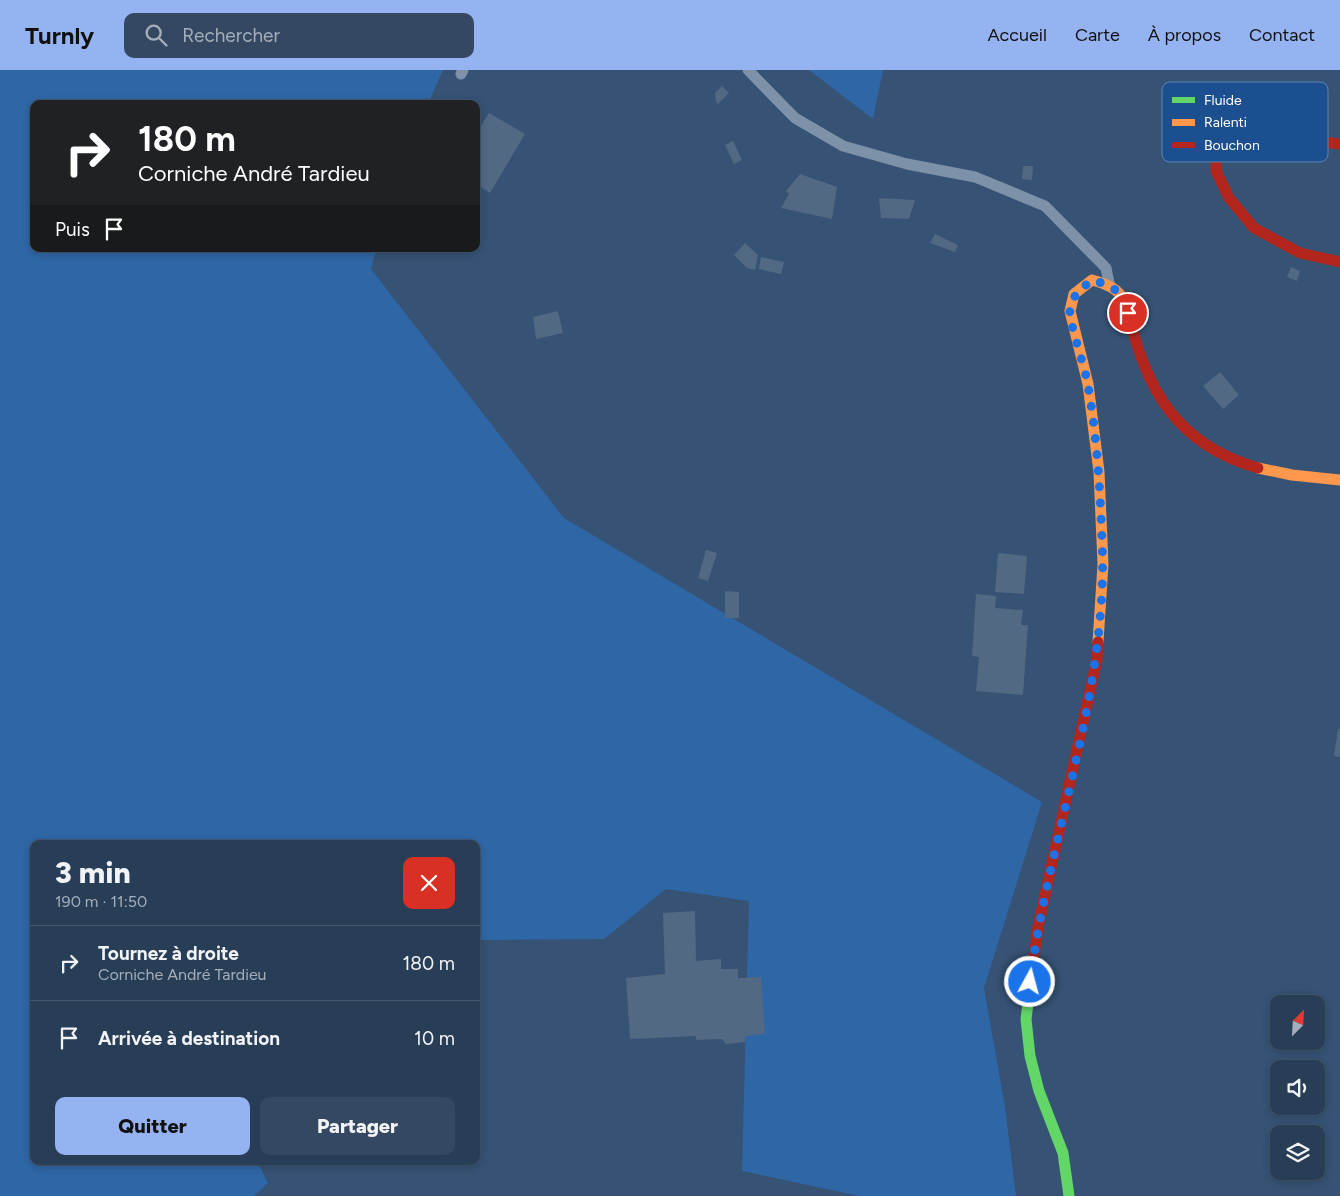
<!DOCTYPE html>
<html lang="fr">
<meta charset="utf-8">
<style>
body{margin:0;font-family:Figtree,sans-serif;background:#344961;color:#f1f3f6;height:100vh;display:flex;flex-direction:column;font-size:19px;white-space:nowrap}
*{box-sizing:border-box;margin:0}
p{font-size:16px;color:#a5aeba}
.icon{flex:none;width:28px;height:28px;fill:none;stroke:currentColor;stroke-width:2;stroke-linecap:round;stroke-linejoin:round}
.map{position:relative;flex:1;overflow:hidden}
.sheet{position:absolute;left:30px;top:770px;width:450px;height:325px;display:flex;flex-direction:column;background:#283e57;border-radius:10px;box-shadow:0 2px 8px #0003,0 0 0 1px #44576d}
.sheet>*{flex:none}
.banner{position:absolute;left:30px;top:30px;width:450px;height:152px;border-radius:10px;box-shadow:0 2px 8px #0003,0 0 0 1px #44576d;background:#202124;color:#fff;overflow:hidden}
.needle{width:32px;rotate:24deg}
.tools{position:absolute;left:1270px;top:925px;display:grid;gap:10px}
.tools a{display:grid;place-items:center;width:55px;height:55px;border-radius:10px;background:#283e57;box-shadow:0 2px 8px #0003,0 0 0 1px #44576d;font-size:25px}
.pin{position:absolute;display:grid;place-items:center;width:42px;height:42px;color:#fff;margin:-21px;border:2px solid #fff;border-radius:50%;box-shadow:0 1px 5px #0007}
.me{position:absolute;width:55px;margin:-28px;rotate:7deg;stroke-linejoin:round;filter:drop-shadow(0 0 4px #0008)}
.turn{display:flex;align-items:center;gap:18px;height:105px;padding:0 25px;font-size:22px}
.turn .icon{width:65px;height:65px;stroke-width:2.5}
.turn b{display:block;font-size:35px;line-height:42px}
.then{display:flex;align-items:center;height:48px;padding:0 25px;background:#0003;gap:10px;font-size:19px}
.round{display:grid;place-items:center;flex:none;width:52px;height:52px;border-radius:10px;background:#344961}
.headline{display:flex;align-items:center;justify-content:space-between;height:85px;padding:0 25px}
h1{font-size:30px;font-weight:800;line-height:38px}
.action{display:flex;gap:10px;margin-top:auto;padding:10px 25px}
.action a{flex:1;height:58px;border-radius:10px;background:#95b2f1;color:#111;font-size:20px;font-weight:800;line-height:58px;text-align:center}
.action a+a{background:#344961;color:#f1f3f6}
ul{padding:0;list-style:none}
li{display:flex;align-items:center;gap:15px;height:75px;padding:0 25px;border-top:1px solid #44576d}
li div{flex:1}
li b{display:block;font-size:19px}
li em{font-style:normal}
header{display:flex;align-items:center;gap:30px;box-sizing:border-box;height:70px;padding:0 25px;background:#95b2f1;color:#111}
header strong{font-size:24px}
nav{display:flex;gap:28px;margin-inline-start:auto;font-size:18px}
.search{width:350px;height:45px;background:#344961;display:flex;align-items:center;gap:12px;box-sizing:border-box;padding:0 18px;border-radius:10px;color:#a5aeba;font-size:19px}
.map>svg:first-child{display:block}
.green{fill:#2f66a5}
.building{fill:#526984}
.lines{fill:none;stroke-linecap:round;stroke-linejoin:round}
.lane{stroke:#7d92a8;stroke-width:11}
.fast{stroke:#63d668;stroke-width:11}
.slow{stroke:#ff974d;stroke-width:11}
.jam{stroke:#b3261e;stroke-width:11}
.route{stroke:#1a73e8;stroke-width:9;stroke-dasharray:0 16.2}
.key{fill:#1b4f8f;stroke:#5f84b1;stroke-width:1}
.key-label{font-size:14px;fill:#fff}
</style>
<header>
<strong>Turnly</strong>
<div class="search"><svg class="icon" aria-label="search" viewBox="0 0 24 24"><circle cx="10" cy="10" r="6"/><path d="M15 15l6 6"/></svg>Rechercher</div>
<nav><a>Accueil</a><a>Carte</a><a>À propos</a><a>Contact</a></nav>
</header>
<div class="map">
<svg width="1340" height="1126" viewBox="0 0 1340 1126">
<rect width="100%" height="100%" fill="#365274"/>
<!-- green -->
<g class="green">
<path d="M0,0h443l-15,34h-394v145h342l-5,20 193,249 478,284 -58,186 21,119 11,89h-157l-117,-25 7,-270 -83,-12 -62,50 -128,1v-96h-442v317h223l11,22 -14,13h-254z"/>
<path d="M810,0h73l-10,49 -64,-49z"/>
</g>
<!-- building -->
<g class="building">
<path d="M722,16l7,7 -11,11 -2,-2 -1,-9z"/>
<path d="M489,43l36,21 -35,59 -14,-9v-50z"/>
<path d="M733,71l9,19 -8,4 -9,-19z"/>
<path d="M1023,96h10l-1,14 -10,-1z"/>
<path d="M800,104l37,13 -5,32 -51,-11 8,-14 -3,-3z"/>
<path d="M879,128l36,2 -6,19 -28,-1z"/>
<path d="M935,164l23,11 -3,7 -25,-9z"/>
<path d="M745,173l13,12 -3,15 -8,-2 -13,-13z"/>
<path d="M761,187l23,5 -3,12 -22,-5z"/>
<path d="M1291,197l9,4 -3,10 -10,-4z"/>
<path d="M558,241l5,22 -27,6 -3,-22z"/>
<path d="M1220,302l19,23 -16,14 -20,-23z"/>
<path d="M706,480l11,3 -9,28 -10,-3z"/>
<path d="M998,483l29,3 -3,38 -29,-2z"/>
<path d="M725,521l14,1v26h-14z"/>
<path d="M976,524l20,2 -1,12 28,2 -2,15h7l-5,70 -47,-4 3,-34 -7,-1z"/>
<path d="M1338,659h2v28l-6,-1z"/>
<path d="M695,841l1,50 25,-2v10h17v9l23,-1 4,57 -19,2 -1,6 -19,2 -4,-5 -26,1v-4l-66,3 -4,-61 39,-4 -2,-61z"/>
</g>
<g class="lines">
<!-- lane -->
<g class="lane">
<path d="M748,0l47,48 48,28 64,18 68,13 70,29 61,62 3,15"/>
<path d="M461,4l2,-4"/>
</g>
<!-- fast -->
<path class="fast" d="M1031,911l-5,38 4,37 9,35 24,62 6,43"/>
<!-- slow -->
<g class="slow">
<path d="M1258,398l34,7 48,5"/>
<path d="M1098,572l5,-78 -4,-92 -11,-88 -18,-73 4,-17 18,-14c19,5 31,11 36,31"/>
</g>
<!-- jam -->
<g class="jam">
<path d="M1340,74l-78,-10 -31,2 -15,15v20l13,27 25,30 46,25 40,9"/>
<path d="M1128,241c17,78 49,134 130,157"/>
<path d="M1031,911l7,-54 59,-268 1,-17"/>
</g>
</g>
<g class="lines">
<!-- route -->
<path class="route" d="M1030,912c19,-147 79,-293 72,-442 -2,-52 -5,-103 -14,-154 -2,-17 -20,-65 -18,-77 3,-15 11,-20 22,-29 22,6 30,11 36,33"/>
</g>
<!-- legend -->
<rect x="1162" y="12" width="166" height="80" rx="8" class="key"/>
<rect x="1172" y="27" width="23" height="6" fill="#63d668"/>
<rect x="1172" y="49" width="23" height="7" fill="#ff974d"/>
<rect x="1172" y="72" width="23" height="6" fill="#b3261e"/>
<g class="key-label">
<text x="1204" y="35">Fluide</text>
<text x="1204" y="57">Ralenti</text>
<text x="1204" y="80">Bouchon</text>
</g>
</svg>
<div class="tools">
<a><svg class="needle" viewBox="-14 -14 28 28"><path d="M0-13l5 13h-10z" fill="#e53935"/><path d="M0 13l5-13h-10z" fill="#a5aeba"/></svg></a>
<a><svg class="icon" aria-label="sound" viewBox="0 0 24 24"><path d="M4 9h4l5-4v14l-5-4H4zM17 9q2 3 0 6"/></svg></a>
<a><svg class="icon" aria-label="layers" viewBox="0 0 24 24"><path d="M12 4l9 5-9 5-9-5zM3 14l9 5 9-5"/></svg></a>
</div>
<div class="pin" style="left:1128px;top:243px;background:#d93025"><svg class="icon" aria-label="arrive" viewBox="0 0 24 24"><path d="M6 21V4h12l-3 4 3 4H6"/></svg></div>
<svg class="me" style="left:1030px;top:912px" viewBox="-20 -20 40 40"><circle r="17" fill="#1a73e8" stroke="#fff" stroke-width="3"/><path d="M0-11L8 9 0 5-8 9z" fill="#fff"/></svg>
<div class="banner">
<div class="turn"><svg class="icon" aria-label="right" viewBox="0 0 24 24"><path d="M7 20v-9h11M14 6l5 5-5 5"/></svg><div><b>180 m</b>Corniche André Tardieu</div></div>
<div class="then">Puis<svg class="icon" aria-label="arrive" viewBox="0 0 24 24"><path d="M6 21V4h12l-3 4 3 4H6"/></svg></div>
</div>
<section class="sheet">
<div class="headline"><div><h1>3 min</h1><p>190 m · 11:50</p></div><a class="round" style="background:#d93025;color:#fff"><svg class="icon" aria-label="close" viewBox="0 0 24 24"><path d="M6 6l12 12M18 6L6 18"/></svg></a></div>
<ul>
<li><svg class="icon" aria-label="right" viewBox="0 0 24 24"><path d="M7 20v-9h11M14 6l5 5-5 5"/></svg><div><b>Tournez à droite</b><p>Corniche André Tardieu</p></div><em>180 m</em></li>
<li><svg class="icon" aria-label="arrive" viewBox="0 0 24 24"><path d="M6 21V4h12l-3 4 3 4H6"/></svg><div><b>Arrivée à destination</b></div><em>10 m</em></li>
</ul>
<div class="action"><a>Quitter</a><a>Partager</a></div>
</section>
</div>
